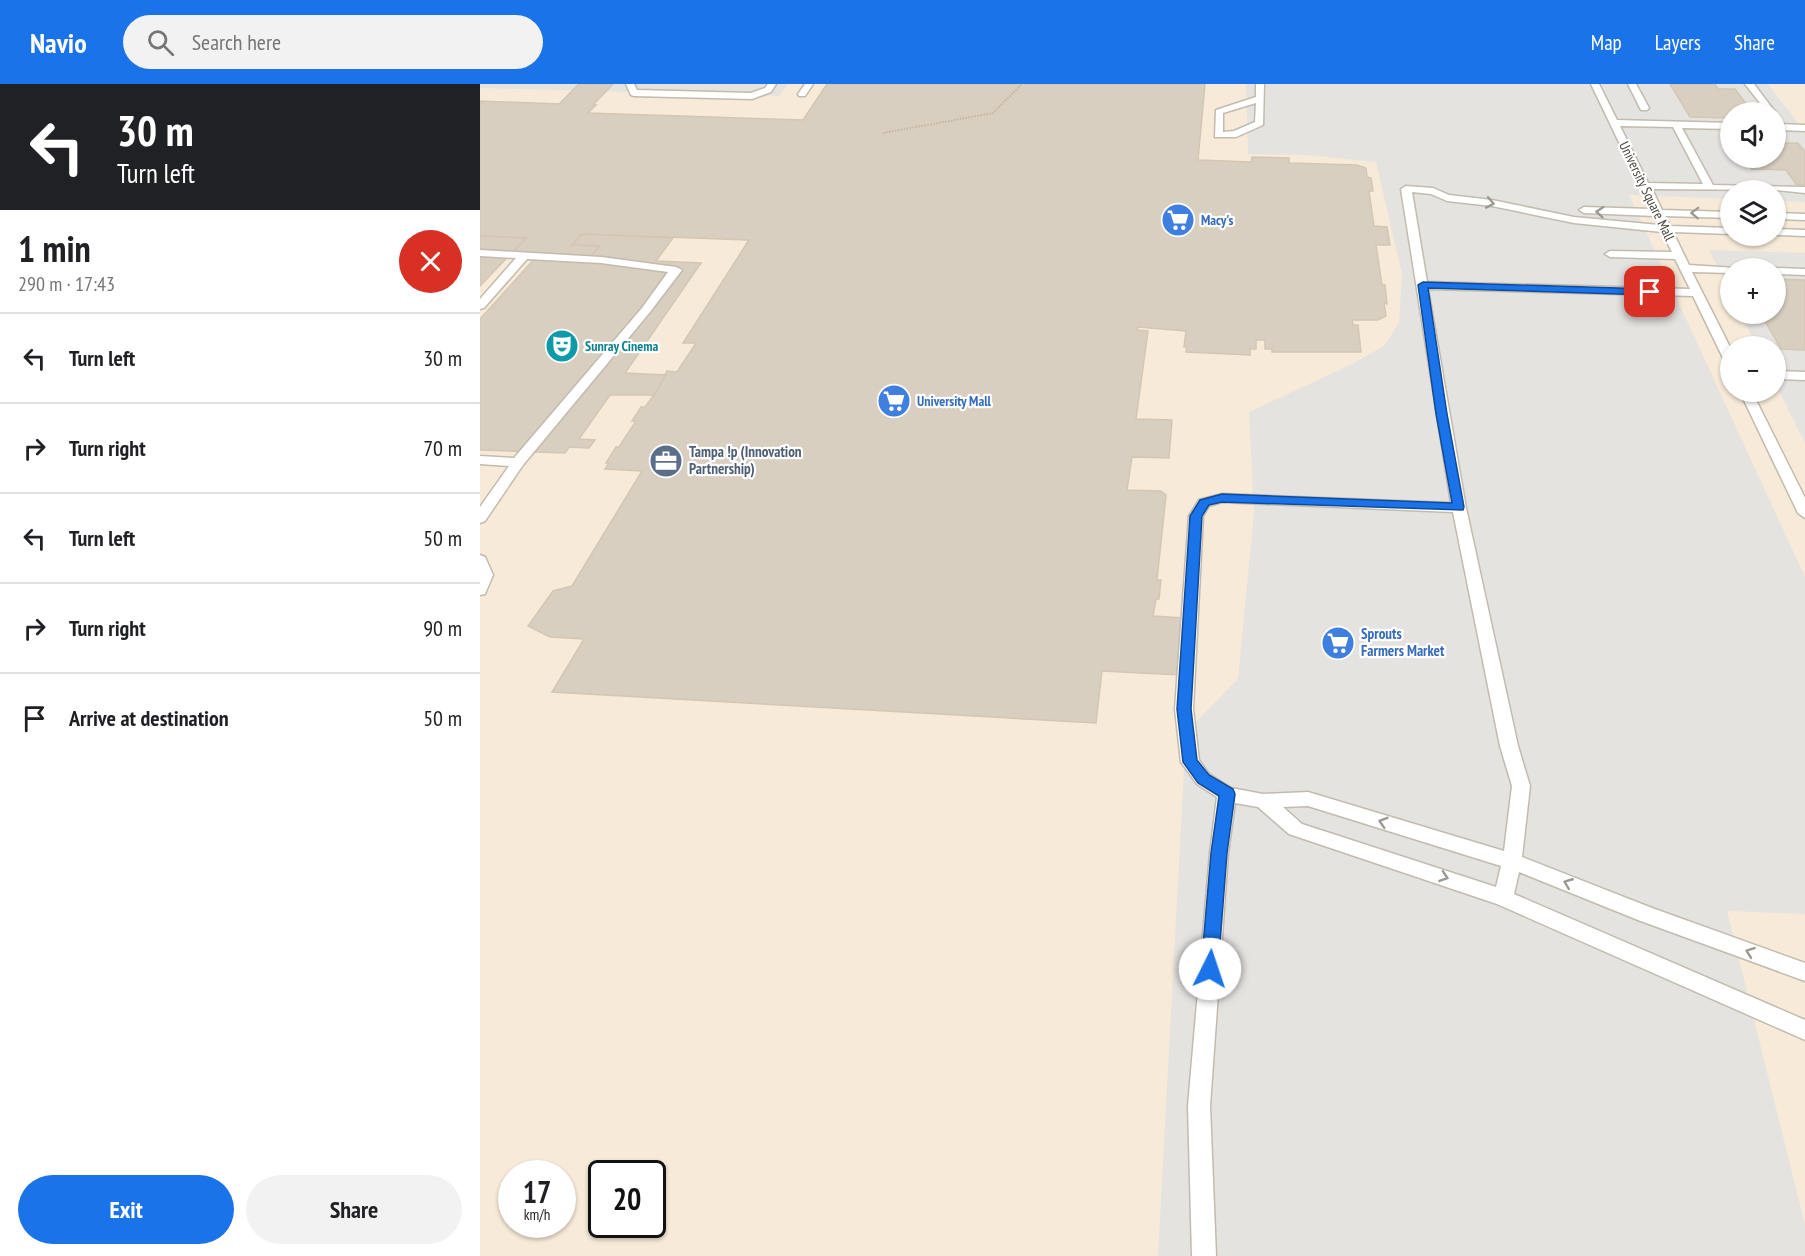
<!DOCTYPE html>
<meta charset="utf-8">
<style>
body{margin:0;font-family:"PT Sans Narrow",sans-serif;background:#f2f2f2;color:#202124;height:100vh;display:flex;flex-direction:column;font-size:22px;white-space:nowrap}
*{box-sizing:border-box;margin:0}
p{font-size:20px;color:#757577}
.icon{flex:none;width:33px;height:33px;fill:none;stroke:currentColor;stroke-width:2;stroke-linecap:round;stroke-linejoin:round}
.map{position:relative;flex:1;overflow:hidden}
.side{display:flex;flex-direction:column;background:#fff;width:480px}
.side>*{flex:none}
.banner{background:#202124;color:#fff;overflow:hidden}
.tools{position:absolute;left:1240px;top:18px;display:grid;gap:12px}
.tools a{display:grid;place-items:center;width:66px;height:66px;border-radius:50%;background:#fff;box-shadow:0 2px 4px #0004;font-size:30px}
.speed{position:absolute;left:18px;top:1076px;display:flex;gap:12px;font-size:30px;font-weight:700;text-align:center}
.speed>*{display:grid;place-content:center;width:78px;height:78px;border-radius:50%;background:#fff;box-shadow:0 2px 4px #0004;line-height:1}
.speed small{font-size:15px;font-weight:400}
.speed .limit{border:3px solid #111;border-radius:9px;background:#fff;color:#111}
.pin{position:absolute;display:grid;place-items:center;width:51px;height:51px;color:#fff;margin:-26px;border-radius:12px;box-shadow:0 3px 9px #0006}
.me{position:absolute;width:66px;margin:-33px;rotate:4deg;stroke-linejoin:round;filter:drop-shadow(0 0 4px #0008)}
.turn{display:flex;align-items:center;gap:21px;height:126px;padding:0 18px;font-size:27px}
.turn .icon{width:78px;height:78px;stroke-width:2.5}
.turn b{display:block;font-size:42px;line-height:51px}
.round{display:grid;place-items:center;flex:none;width:63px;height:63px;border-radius:32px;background:#f2f2f2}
.head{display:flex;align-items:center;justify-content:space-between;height:102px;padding:0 18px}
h1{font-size:36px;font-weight:800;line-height:45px}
.cta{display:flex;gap:12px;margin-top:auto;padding:12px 18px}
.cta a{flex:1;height:69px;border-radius:36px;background:#1a73e8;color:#fff;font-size:24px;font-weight:800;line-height:69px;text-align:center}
.cta a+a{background:#f2f2f2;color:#202124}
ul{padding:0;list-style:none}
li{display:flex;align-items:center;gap:18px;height:90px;padding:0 18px;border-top:2px solid #e0e0e0}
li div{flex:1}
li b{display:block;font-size:22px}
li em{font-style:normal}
header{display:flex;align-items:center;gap:36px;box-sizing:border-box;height:84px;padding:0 30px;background:#1a73e8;color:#fff}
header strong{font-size:28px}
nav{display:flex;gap:33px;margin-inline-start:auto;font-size:21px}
.search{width:420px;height:54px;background:#f2f2f2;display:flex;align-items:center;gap:15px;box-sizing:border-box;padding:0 21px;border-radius:33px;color:#757577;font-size:22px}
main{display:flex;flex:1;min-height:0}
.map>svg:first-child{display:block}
.commercial{fill:#f7ead8;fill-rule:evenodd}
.parking{fill:#e5e3e0;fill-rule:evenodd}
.building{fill:#d8cfc1;stroke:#d3c7b4;stroke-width:1.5}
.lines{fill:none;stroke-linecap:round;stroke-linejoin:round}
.service-casing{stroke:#c2bbae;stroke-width:3}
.path{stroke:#c4b79f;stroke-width:2;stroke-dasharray:1.5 1.5;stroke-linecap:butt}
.service{fill:#fff;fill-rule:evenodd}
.oneway{stroke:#9c9892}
.route{fill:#1a73e8;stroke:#114b97;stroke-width:1.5}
.labels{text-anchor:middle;stroke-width:4.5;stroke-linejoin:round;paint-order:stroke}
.far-street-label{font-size:14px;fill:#4b4439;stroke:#fff}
.far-shop-label{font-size:14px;font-weight:bold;fill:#366cbe;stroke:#fff;text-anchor:start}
.far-culture-label{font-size:14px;font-weight:bold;fill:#0d838f;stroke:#fff;text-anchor:start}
.service-label{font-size:15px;font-weight:bold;fill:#4e5e75;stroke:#fff;text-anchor:start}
.shop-label{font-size:15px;font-weight:bold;fill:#366cbe;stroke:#fff;text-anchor:start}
</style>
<header>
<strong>Navio</strong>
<div class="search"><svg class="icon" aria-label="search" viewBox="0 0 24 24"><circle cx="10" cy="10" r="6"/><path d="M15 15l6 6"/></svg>Search here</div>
<nav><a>Map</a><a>Layers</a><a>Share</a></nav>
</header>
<main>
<section class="side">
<div class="banner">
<div class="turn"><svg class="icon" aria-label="left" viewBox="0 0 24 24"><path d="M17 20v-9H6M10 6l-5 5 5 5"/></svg><div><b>30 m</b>Turn left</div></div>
</div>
<div class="head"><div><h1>1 min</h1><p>290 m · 17:43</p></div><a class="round" style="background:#d93025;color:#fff"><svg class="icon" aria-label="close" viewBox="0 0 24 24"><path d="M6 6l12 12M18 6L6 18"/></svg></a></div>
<ul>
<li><svg class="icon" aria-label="left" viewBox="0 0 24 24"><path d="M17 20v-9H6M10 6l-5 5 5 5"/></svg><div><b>Turn left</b></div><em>30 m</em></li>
<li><svg class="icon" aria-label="right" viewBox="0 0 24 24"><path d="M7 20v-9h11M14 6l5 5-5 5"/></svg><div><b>Turn right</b></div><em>70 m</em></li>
<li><svg class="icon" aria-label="left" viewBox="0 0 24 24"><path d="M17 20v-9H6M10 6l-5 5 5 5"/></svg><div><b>Turn left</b></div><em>50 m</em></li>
<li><svg class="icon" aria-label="right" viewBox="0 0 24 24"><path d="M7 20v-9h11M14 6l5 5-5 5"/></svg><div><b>Turn right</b></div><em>90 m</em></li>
<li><svg class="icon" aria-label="arrive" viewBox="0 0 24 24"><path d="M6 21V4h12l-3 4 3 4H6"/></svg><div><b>Arrive at destination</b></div><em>50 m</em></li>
</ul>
<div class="cta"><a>Exit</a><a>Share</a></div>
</section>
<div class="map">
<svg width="1325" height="1172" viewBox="0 0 1325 1172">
<rect width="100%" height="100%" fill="#f6f3ec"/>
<!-- commercial -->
<path class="commercial" d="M0,0h1325v1172h-1325zM1251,28h45v46h-45zM1251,106h45v46h-45zM1251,184h45v46h-45zM1251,262h45v46h-45zM32,1089h50v51h-50zM122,1089h50v51h-50z"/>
<!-- parking -->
<g class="parking">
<path d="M0,0h308l-9,12 -299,-8z"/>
<path d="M766,0h522l37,48v70l-29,-1v-11h-45v9l-102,-4 176,382v337l-78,-3 78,314v31h-647l28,-524 52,-53 16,-166 -5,-101 101,-47 34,-19 15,-23 3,-49 -26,-112 -72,-7 -56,-1zM1251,28h45v46h-45z"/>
<path d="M1229,166l96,3v190l-29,-58v-39h-19l-17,-32h36v-46h-45v26z"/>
</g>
<!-- building -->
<g class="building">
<path d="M99,0h34l-20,21h3l-8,8 215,7 24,-36h378l-7,76 53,2 1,-5 37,1v5l68,2 9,3 1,9 4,1 2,13h-4l5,35 13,1 3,18h-14l6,40h3l2,19 -3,-1 2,13 -8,4h-26l1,5h5l3,27h-89v-3h-7v-9h-9v9h-6v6l-64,-3 1,-5h-3l2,-16 -48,-4 -1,3 11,1 -12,88 36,1 -3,38 -37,-1 -5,33 34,1 5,4 -9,85h4l-2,19h-3l-3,17 31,2 -4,57 -78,-4 -6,52 -544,-31 32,-53 -34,-2 -22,-11 25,-35 19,-5 70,-115 -37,-2 4,-6h-3l10,-16h3l17,-26h-4l9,-14h4l9,-12 13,-24 10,1 19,-29h-13l66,-103 -167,-6 -10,11 28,1 -11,13 -80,-3 17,-18 -46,-2v-135l79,3z"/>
<path d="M1190,0h45l3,5h17l17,23h-21v6l-41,-1z"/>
<path d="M1296,59h22l7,9v33l-9,-1 -10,-14 -34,-1 -8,-11h32z"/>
<path d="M102,150l91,4 -17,23 45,2 -76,110 41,2 -12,20h-44l-31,44 16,1 -6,8 -20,-1 -4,6 -85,-3v-131l56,-62 53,2 11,-13 -28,-1z"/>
<path d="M0,152l46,2 -46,48z"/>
<path d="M1296,195l29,1v70l-24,-1 -20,-35h15z"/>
</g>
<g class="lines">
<!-- service casing -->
<g class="service-casing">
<g id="service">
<path d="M146,0h8l3,6 114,3 14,-5 3,-4h8l-5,8 -19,7 -118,-3 -3,-1z"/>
<path d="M325,0h8l-8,12h-6l-1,-2z"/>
<path d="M776,0h8l-1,41 -27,12h-21l1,-27 40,-13zM776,19l-1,19 -21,9 -11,1v-19z"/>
<path d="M1111,0h8l18,36 114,3v6l-49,-1 31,57 92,2v6l-29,-3 -124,-1 10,21 69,2v6l-66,-2 5,10 61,2v6l-58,-2 16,33 47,3h-5v5l-39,-1 39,77v17l-6,-4 -32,-66 -265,-7 38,219 52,238 12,40 -8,71 130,51 153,55v18l-167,-61 -119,-48 -5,22 291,126v20l-308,-136 -208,-70 -31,-27 -23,-4 -7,50 -18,253 6,150h-24l-4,-150 22,-253 7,-56 -20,-13 -16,-22 -6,-53 14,-193 10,-16 23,-6 229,9 -50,-314 5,-3 27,2 16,7 43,5 82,17 85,8 -5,-9 -70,-3 -5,-3 5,-3 67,2zM1140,42l53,1 30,57 -55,-1zM932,108l19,2 16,7 45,5 82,17 88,9 10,20 -62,-1 -5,3 5,3 65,2 15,30 -263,-7zM742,418l231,10 47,234 12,40 -8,65 -196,-59 -45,2 -32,-6 -22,-14 -10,-14 -6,-51 10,-193 6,-10zM828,722l193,60 -5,21 -194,-63 -19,-17z"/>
<path d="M1148,0h8l13,24 -2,2h-6z"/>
<path d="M1265,0h9l21,28h-8z"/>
<path d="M1296,40l29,1v6l-29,-1z"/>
<path d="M1296,129l29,1v6l-29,-1z"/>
<path d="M1296,145l29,1v6l-29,-1z"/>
<path d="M0,166l121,7 75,10 6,3 -32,42 -127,153 -38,56 -5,2v-16l29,-41 -29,-2v-8l34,2 128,-150 26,-36 -67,-9 -74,-4 -43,49 -4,1v-10l36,-41 -36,-2z"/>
<path d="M1293,184h3l29,1v6l-29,-1v-6z"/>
<path d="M1296,287l29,1v8l-29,-1z"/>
<path d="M1260,308h12l53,106v20l-7,-5z"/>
<path d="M0,471l5,2 8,18 -8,19 -5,1z"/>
</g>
</g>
<!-- path -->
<path class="path" d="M403,49l110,-20 29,-29"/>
<!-- service -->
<use href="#service" class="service"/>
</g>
<!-- one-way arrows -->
<defs><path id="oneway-chevron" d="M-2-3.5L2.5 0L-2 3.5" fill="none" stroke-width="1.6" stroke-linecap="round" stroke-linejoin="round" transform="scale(1.5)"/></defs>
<g class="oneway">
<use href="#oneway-chevron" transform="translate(1010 119) rotate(11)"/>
<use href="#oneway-chevron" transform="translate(1120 128) rotate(-175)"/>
<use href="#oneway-chevron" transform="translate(1215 129) rotate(-178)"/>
<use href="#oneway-chevron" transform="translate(903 738) rotate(-163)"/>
<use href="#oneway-chevron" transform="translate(964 793) rotate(19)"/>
<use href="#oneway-chevron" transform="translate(1088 799) rotate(-158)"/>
<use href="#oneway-chevron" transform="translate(1270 868) rotate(-160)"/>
</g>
<!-- route -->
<path class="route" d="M943,198l227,7 4,3 -4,3 -222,-7 19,126 17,93 -1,3 -241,-8 -13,3 -7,11 -11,193 6,51 12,15 24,14 2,5 -8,59 -9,116 -2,6 -6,2 -6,-2 -3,-6 10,-116 8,-57 -21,-13 -15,-21 -6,-53 13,-193 10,-16 22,-6 230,9 -16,-89 -18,-129z"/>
<!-- icons -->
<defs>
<g id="supermarket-disc" transform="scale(1.725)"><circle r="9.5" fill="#3f7fe0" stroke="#fff"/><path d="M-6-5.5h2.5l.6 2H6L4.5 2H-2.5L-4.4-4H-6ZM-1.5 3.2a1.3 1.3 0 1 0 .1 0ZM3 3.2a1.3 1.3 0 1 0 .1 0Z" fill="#fff"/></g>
<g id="theatre-disc" transform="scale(1.725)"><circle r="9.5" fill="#0f9aa8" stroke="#fff"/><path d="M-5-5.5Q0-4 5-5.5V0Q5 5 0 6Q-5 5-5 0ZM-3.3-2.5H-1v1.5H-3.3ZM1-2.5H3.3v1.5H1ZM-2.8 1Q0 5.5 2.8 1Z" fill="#fff"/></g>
<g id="office-disc" transform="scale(1.725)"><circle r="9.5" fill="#5c6f8a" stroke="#fff"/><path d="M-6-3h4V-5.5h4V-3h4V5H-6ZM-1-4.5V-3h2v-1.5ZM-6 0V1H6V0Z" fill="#fff"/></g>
</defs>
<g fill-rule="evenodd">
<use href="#supermarket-disc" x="698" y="136"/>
<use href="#theatre-disc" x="82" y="262"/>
<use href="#supermarket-disc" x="414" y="317"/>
<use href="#office-disc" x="186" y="377"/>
<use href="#supermarket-disc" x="858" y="559"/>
</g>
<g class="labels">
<!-- far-street labels -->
<g class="far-street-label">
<text transform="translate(1167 107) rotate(64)" y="5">University Square Mall</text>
</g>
<!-- far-shop labels -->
<g class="far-shop-label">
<text x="721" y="141">Macy's</text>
<text x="437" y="322">University Mall</text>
</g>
<!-- far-culture labels -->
<g class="far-culture-label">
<text x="105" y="267">Sunray Cinema</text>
</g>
<!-- service labels -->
<g class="service-label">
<text x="209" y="373">Tampa !p (Innovation<tspan x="209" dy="17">Partnership)</tspan></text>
</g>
<!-- shop labels -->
<g class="shop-label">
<text x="881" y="555">Sprouts<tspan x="881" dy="17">Farmers Market</tspan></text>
</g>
</g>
</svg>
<div class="tools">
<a><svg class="icon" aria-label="sound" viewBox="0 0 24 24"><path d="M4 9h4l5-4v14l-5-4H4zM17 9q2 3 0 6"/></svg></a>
<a><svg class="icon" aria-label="layers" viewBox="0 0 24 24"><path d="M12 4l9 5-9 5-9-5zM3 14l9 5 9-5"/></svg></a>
<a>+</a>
<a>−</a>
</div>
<div class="speed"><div>17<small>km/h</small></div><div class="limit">20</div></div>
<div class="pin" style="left:1170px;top:208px;background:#d93025"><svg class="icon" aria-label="arrive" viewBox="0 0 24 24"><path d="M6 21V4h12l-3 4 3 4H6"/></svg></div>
<svg class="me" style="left:730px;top:885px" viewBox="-20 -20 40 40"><circle r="19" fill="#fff"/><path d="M0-13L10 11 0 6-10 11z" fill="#1a73e8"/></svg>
</div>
</main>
